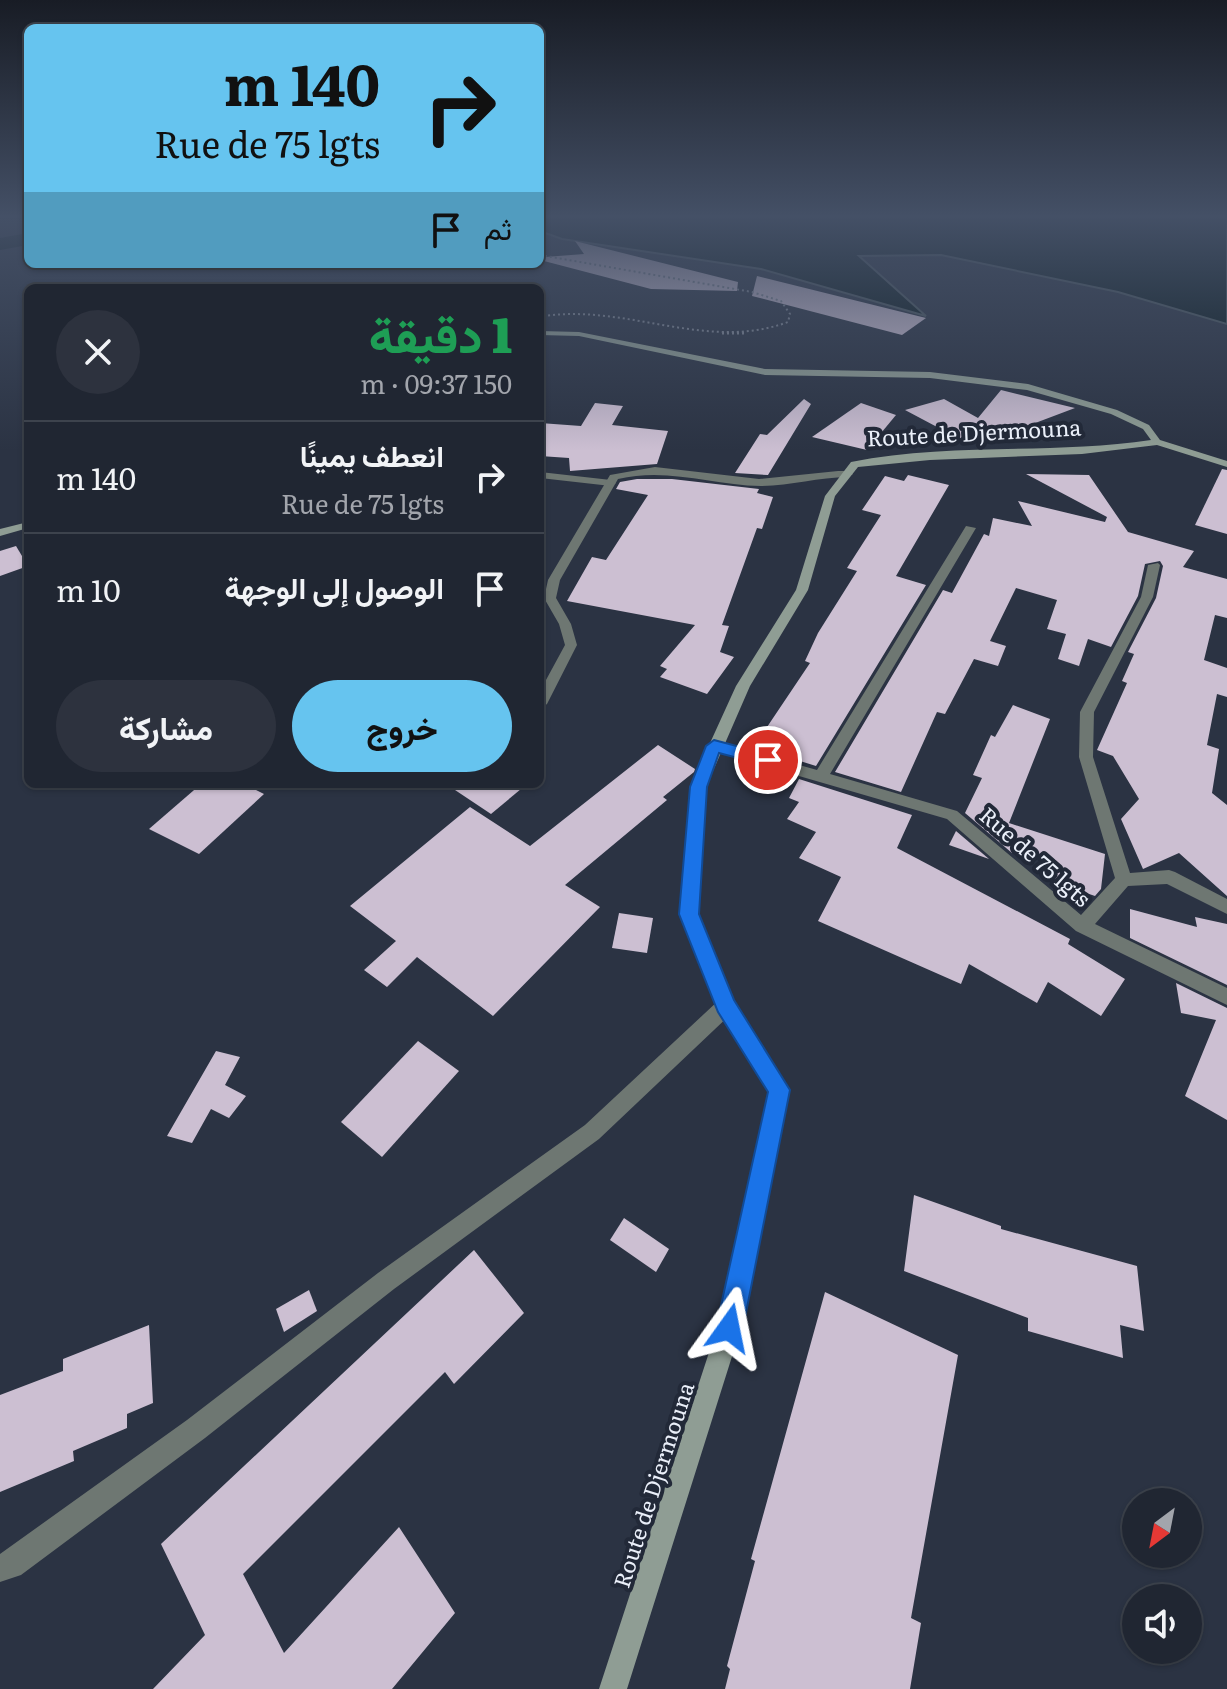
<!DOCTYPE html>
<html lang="ar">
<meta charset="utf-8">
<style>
body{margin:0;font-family:Literata,Vazirmatn,serif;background:#2d323e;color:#f1f3f6;direction:rtl;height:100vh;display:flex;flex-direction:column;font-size:30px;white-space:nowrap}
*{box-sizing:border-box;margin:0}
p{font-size:26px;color:#a2a5ac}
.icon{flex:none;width:44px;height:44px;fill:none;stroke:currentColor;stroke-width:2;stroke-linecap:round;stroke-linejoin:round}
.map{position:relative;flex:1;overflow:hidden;direction:ltr}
.side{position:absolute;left:24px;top:284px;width:520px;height:504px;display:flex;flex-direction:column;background:#202632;border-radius:12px;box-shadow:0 2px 6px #0004,0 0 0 2px #3d434d;direction:rtl}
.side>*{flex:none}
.top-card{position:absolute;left:24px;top:24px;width:520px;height:244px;border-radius:12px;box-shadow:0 2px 6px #0004,0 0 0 2px #3d434d;direction:rtl;background:#66c4ef;color:#111;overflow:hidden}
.needle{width:52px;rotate:212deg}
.fabs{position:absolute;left:1122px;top:1488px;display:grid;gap:16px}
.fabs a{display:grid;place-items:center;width:80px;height:80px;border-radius:50%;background:#202632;box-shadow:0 2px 6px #0004,0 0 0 2px #3d434d;font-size:40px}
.pin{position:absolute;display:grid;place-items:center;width:68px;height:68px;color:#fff;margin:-34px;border:4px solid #fff;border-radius:50%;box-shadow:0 2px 8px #0007}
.me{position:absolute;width:88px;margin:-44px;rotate:12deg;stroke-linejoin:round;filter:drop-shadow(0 0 6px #0008)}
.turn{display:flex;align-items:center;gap:28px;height:168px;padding:0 32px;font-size:36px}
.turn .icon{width:104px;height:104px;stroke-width:2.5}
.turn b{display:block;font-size:56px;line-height:68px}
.then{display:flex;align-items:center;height:76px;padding:0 32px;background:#0003;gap:16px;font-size:30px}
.round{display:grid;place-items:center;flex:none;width:84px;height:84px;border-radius:42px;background:#2d323e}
.headline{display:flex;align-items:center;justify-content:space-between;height:136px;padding:0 32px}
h1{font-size:48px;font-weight:800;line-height:60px;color:#1e9e55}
.cta{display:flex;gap:16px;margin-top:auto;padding:16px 32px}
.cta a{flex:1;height:92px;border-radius:48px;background:#66c4ef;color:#111;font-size:32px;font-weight:800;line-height:92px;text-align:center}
.cta a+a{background:#2d323e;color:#f1f3f6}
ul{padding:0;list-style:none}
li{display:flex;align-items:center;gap:24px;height:112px;padding:0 32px;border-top:2px solid #3d434d}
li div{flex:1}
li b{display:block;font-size:30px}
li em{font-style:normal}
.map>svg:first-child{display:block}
.water{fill:#08191e;stroke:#4c5960;stroke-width:2}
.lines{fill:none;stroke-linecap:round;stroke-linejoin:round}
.river{fill:#08191e;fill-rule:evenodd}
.building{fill:#ccbfd2}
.path-far1{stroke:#838a97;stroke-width:2;stroke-dasharray:2 3;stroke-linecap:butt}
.path{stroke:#838a97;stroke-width:3;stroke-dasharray:2 3;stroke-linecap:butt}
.lane{fill:#6e7772;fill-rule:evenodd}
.street{fill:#6e7772;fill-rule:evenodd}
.secondary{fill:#8f9d94;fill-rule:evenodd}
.route{fill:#1a73e8;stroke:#114b97;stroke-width:2}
.labels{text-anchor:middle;stroke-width:8;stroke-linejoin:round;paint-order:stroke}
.street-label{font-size:22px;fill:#eaeff9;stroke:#222938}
</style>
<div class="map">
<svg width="1227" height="1689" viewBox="0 0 1227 1689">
<rect width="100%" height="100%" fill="#2b3343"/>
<!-- water -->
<path class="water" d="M540,215h687v109l-109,-32 -177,-37 -82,1 67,60 -165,-47 -199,-30 -22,-8z"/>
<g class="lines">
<!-- river -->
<path class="river" d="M28,233v12l-28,5v-12z"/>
</g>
<!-- building -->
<g class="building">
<path d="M575,241l163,41 -1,9 -86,-2 -107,-28 1,-4 39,-3z"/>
<path d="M757,276l169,42 -24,17 -150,-39z"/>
<path d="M1001,390l74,18 -90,34 -6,-11 -8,14 -66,-35 39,-11 34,19z"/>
<path d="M804,399l7,5 -43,71 -33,-2 25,-39 7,1z"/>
<path d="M595,403l28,3 -11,19 56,6 -11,33 -87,7 -1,-13 -29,-2v-33l41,3z"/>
<path d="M861,403l35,12 -29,35 -55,-13z"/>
<path d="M1222,469l5,1v64l-32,-9z"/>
<path d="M1026,474l63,1 39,57 66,19 -11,16 44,12v39l-12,-3 -11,45 23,8v29l-10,-3 -10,51 12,4 -7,44 15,12v91l-48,-43 -36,16 -22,-50 18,-20 -26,-43 -16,-6 30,-67 -5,-2 12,-27 -6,-2 28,-54 7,-32 -3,-5 -15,3 -7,32 -27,51 -23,-8 -9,27 -21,-7 8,-25 -19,-5 10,-29 -41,-12 -26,53 16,5 -8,20 -24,-7 -29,55 -8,-2 -36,80 -66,-20 108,-182 9,3 32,-59 5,2 4,-18 39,8 -14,-25 87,21 2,-5z"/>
<path d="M908,475l41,10 -53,91 30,9 -110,181 -48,-15 7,-10 -14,-5 49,-73 -5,-2 13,-28 39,-62 -10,-3 34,-53 -19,-5 23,-34 19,5z"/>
<path d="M637,479h35l87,10 -2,4 16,4 -11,32 -5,-1 -35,97 7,1 -9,26 14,5 -27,37 -47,-17 7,-8 -7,-3 35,-41 -128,-24 25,-44 14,3 42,-65 -32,-6 4,-7z"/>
<path d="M16,546l12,20 -28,10v-25z"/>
<path d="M1013,705l37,14 -41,104 96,31 -4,35 -6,7 -44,-15 3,-17 -40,-14 -2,3 -47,-40 17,-35 -9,-3 18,-40 4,2z"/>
<path d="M658,745l37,24 -1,3 -31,25 4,3 -102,85 35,22 -107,109 -76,-59 -30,30 -23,-17 32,-29 -46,-35 120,-99 60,39z"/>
<path d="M799,779l113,36 -15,33 173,91 -2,5 57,35 -24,37 -53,-34 -11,21 -68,-39 -8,20 -143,-63 23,-44 -42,-19 17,-26 -29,-13 12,-17 -10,-4z"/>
<path d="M201,784h43l20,10 -65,60 -50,-25z"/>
<path d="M446,784h81l-36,30z"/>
<path d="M956,831l33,28 -40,-14z"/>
<path d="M1130,909l67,18 -2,-10 32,7v61l-97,-47z"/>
<path d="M619,913l34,5 -6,35 -35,-5z"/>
<path d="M1176,983l51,25v112l-42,-24 31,-76 -35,-7z"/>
<path d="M418,1041l41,30 -77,86 -41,-35z"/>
<path d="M216,1051l24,6 -15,28 21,11 -17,22 -18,-9 -19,34 -25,-7z"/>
<path d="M914,1195l87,31v3l136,37 7,65 -24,-6 3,33 -95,-27v-13l-124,-47z"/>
<path d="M624,1218l45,31 -13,23 -46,-32z"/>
<path d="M474,1250l50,63 -70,71 -9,-12 -202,202 41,79 115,-126 56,86 -63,76h-239l52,-54 -44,-91z"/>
<path d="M309,1290l8,21 -33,21 -8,-23z"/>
<path d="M825,1292l133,63 -47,263 10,5 -11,66h-185l5,-20 -3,-3 28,-105 -4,-2z"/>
<path d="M149,1325l4,78 -26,11v14l-54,23 1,10 -74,31v-97l63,-24v-12z"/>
</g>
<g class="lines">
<!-- path-far1 -->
<path class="path-far1" d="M540,255l212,37 29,9 9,13 -2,8c-80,30 -161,-18 -243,-6"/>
<!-- path -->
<path class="path" d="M722,333h24"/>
<!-- lane -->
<path class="lane" d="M540,472l71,8 5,3 -5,3 -71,-8z"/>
<!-- street -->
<g class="street">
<path d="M655,467l104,12 79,-8h10l5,3 -5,3c-29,0 -58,9 -87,9 -49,-1 -94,-19 -143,-7l-58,101 -4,18 15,26 6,21 -30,59 -7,5v-18l25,-46 -6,-21 -15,-26 4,-18 62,-105z"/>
<path d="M966,526l10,2 -146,246 127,37 124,104 34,-37 -36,-121 1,-45 61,-115 7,-32 10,-2 2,2 -7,32 -59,115 -1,45 37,116 39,-3 6,2 52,27v15l-60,-30 -39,2 -33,38 132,64v17l-151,-74 -129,-112 -238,-69 -2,-4 7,-5 103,29z"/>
<path d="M726,998l7,2 2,6 -2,6 -134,127 -205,150 -189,149 -184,137 -21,7v-28l187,-134 191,-147 207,-148 134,-125z"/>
</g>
<!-- secondary -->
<g class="secondary">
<path d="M540,331l39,1 186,37 165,3 98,12 89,26 32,15 11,15 67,21v6l-70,-22 -75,9 -152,6 -72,7 -23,29 -27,94 -58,96 -44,101 -8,127 35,87 56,89 -48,238 -114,361h-28l118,-361 52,-236 -50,-80 -39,-98 10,-127 46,-101 60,-96 29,-94 26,-34c98,-20 201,-7 300,-22l-8,-11 -32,-15 -84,-24 -97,-12 -165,-3 -186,-39 -39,-1z"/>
<path d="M28,522v6l-28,8v-7z"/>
</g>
</g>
<!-- sky -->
<linearGradient id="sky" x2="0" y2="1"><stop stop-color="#181c25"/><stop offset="0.48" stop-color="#445066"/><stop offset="1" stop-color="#445066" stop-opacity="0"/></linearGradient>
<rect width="1227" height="451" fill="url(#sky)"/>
<!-- route -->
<path class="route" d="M714,740l60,16 3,4 -9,6 -49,-13 -12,34 -8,127 35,86 56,90 -47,238 -4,10 -10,4 -9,-4 -4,-10 52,-236 -50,-80 -39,-98 11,-127 16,-41z"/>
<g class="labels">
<!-- street labels -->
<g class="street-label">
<text transform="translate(974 433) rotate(-3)" y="8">Route de Djermouna</text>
<text transform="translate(1035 857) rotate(41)" y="8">Rue de 75 lgts</text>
<text transform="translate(654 1485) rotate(-72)" y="8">Route de Djermouna</text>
</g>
</g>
</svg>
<div class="fabs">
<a><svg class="needle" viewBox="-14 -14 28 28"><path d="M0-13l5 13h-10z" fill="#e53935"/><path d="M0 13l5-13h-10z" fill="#a2a5ac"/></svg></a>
<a><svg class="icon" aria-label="sound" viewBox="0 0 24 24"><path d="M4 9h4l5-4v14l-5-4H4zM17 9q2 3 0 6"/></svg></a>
</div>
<div class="pin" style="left:768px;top:760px;background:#d93025"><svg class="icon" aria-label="arrive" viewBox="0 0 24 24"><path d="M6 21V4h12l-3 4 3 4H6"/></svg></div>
<svg class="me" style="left:729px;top:1328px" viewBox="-20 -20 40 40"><path d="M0-17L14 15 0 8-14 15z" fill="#1a73e8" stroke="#fff" stroke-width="4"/></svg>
<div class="top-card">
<div class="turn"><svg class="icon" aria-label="right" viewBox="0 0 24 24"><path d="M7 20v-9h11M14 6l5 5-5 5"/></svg><div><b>140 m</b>Rue de 75 lgts</div></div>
<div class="then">ثم<svg class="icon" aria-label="arrive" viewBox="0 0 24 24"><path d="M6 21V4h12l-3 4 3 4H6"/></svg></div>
</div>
<section class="side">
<div class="headline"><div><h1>1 دقيقة</h1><p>150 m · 09:37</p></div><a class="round"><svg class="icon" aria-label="close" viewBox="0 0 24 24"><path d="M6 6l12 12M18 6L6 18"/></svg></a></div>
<ul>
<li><svg class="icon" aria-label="right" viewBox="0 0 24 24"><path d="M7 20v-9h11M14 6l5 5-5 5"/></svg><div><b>انعطف يمينًا</b><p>Rue de 75 lgts</p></div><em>140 m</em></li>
<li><svg class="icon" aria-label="arrive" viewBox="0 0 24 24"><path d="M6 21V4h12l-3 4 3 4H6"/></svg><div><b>الوصول إلى الوجهة</b></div><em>10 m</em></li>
</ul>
<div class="cta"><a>خروج</a><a>مشاركة</a></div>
</section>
</div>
